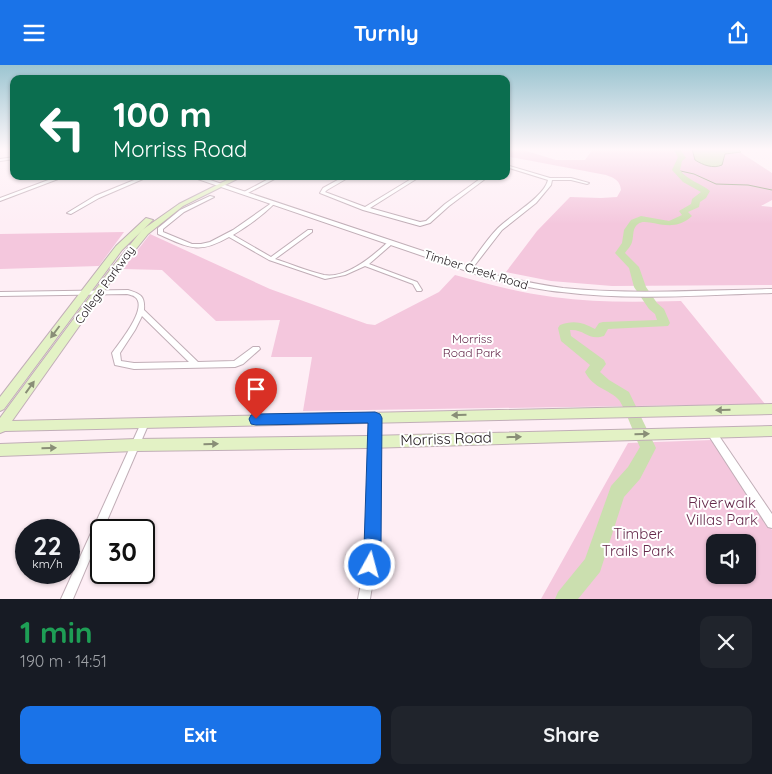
<!DOCTYPE html>
<meta charset="utf-8">
<style>
body{margin:0;font-family:Quicksand,sans-serif;background:#20242c;color:#f1f3f6;height:100vh;display:flex;flex-direction:column;font-size:19px;white-space:nowrap}
*{box-sizing:border-box;margin:0}
p{font-size:16px;color:#9ea1a6}
.icon{flex:none;width:28px;height:28px;fill:none;stroke:currentColor;stroke-width:2;stroke-linecap:round;stroke-linejoin:round}
.map{position:relative;height:534px;overflow:hidden}
.details{display:flex;flex-direction:column;background:#171b24;flex:1}
.details>*{flex:none}
.hud{position:absolute;left:10px;top:10px;width:500px;height:105px;border-radius:10px;box-shadow:0 1px 4px #0004;background:#0b6e4f;color:#fff;overflow:hidden}
.fabs{position:absolute;left:706px;top:469px;display:grid;gap:10px}
.fabs a{display:grid;place-items:center;width:50px;height:50px;border-radius:10px;background:#171b24;box-shadow:0 1px 4px #0004;font-size:25px}
.speed{position:absolute;left:15px;top:454px;display:flex;gap:10px;font-size:25px;font-weight:700;text-align:center}
.speed>*{display:grid;place-content:center;width:65px;height:65px;border-radius:50%;background:#171b24;box-shadow:0 1px 4px #0004;line-height:1}
.speed small{font-size:12px;font-weight:400}
.speed .limit{border:2px solid #111;border-radius:8px;background:#fff;color:#111}
.pin{position:absolute;display:grid;place-items:center;width:42px;height:42px;color:#fff;margin:-51px -21px;border-radius:50% 50% 50% 0;rotate:-45deg;box-shadow:0 0 5px #0007}
.pin .icon{rotate:45deg}
.me{position:absolute;width:55px;margin:-28px;rotate:7deg;stroke-linejoin:round;filter:drop-shadow(0 0 4px #0008)}
.turn{display:flex;align-items:center;gap:18px;height:105px;padding:0 20px;font-size:22px}
.turn .icon{width:65px;height:65px;stroke-width:2.5}
.turn b{display:block;font-size:35px;line-height:42px}
.round{display:grid;place-items:center;flex:none;width:52px;height:52px;border-radius:10px;background:#20242c}
.summary{display:flex;align-items:center;justify-content:space-between;height:85px;padding:0 20px}
h1{font-size:30px;font-weight:800;line-height:38px;color:#1e9e55}
.cta{display:flex;gap:10px;margin-top:auto;padding:10px 20px}
.cta a{flex:1;height:58px;border-radius:10px;background:#1a73e8;color:#fff;font-size:20px;font-weight:800;line-height:58px;text-align:center}
.cta a+a{background:#20242c;color:#f1f3f6}
header{display:flex;justify-content:space-between;align-items:center;height:65px;padding:0 20px;background:#1a73e8;color:#fff;font-size:22px;font-weight:800}
.map>svg:first-child{display:block}
.green{fill:#f4c7dd;fill-rule:evenodd}
.water{fill:#cbdfaf;stroke:#96a282}
.lines{fill:none;stroke-linecap:round;stroke-linejoin:round}
.stream{stroke:#96a282;stroke-width:1}
.river{fill:#cbdfaf;fill-rule:evenodd}
.minor-casing{stroke:#c1aeb7;stroke-width:2}
.tertiary-casing{stroke:#c1aeb7;stroke-width:2}
.secondary-casing{stroke:#c1aeb7;stroke-width:2}
.minor{fill:#fff;fill-rule:evenodd}
.tertiary{fill:#fff;fill-rule:evenodd}
.secondary{fill:#e3f2c5;fill-rule:evenodd}
.oneway{fill:#898e77}
.route{fill:#1a73e8;stroke:#114b97}
.labels{text-anchor:middle;stroke-width:4;stroke-linejoin:round;paint-order:stroke}
.street-label{font-size:12px;fill:#1b1418;stroke:#fff}
.park-label{font-size:12px;fill:#65294b;stroke:#fff}
.near-street-label{font-size:15px;fill:#1b1418;stroke:#fff}
.near-park-label{font-size:15px;fill:#65294b;stroke:#fff}
</style>
<header><svg class="icon" aria-label="menu" viewBox="0 0 24 24"><path d="M4 6h16M4 12h16M4 18h16"/></svg>Turnly<svg class="icon" aria-label="share" viewBox="0 0 24 24"><path d="M12 15V3M7 8l5-5 5 5M5 13v7h14v-7"/></svg></header>
<div class="map">
<svg width="772" height="534" viewBox="0 0 772 534">
<rect width="100%" height="100%" fill="#feeef5"/>
<!-- green -->
<g class="green">
<path d="M506,84h14l36,11h29l8,-11h142l37,24v27l-11,6 11,1v78l-160,1 -61,-5 -45,-9 31,-41 33,-34 31,1 16,-1 4,-7c-1,-9 -6,-12 -15,-15l-100,-19z"/>
<path d="M124,167l-25,34 -99,3v-35z"/>
<path d="M150,169l120,55 97,35 8,1 64,-33 16,-17c33,9 65,18 98,22 43,6 85,5 128,4l84,103 -462,7 9,-54h-41l9,-37 -64,1 -54,-51 -39,-1z"/>
<path d="M712,375l60,90v69h-231l87,-156zM715,478h33v32h-33z"/>
</g>
<!-- water -->
<path class="water" d="M692,84h46l3,3 -16,2 -3,11c-9,4 -19,0 -27,-5z"/>
<g class="lines">
<!-- stream -->
<path class="stream" d="M676,105l18,4 22,10 32,1 24,5"/>
<!-- river -->
<path class="river" d="M673,84h7l6,9 -4,3 -2,9c8,11 21,13 30,21l-4,7 -6,4 -1,5 -11,5 4,4c-21,20 -44,0 -54,8 -6,4 -4,12 -6,18 -1,4 -5,8 -7,11l14,14 7,20 11,16 7,6 6,14 -2,3 -60,3 -4,7c-16,5 -19,-7 -34,-6l1,6 33,24 2,4 -6,8 9,8 20,12 27,56 -16,31 -16,18 -24,75 -22,27h-23l3,-7 27,-33 26,-73 17,-19 12,-20c-5,-10 -15,-39 -21,-47 -10,-11 -25,-11 -34,-28l5,-7 -29,-24 -3,-13 2,-3c13,-5 23,-3 35,4l4,-6 4,-1 54,-2 -2,-6 -6,-5 -15,-22 -5,-19 -14,-15 7,-10 2,-13 7,-10 10,-4 28,5 13,-6 -3,-4 12,-7 1,-5 9,-7 -18,-10 -11,-12 6,-13z"/>
<!-- minor casing -->
<g class="minor-casing">
<g id="minor">
<path d="M14,92v2l-14,2v-2z"/>
<path d="M506,100l44,13h21l18,5 -2,1 -16,-4h-19l-1,5 -15,18 -34,27 -31,40h-4v-2c10,-13 20,-29 31,-40 13,-13 46,-31 50,-48l-42,-13z"/>
<path d="M59,111h7l-66,25v-3z"/>
<path d="M144,111h6l-51,22 -28,16 -4,-1 28,-17z"/>
<path d="M274,111h6l-34,18 -4,-1z"/>
<path d="M345,111h6l-24,14 -2,2 40,15 51,-31h5l-51,32 50,14 6,-1 19,-17 39,-28h5l-40,30 -19,17 -10,3 -57,-16 -43,-17 3,-5z"/>
<path d="M210,131l4,1 -30,15 -21,17v3l29,12h9l9,-2 23,-12 40,-28 2,1c-12,12 -27,23 -42,32l38,22 37,-27h4v2l-37,27c16,5 32,12 49,16 22,4 49,-19 64,-33h4v2l-23,20 48,18 5,8 -1,1h-4l-4,-7 -48,-18 -20,9 -20,4 -56,-19 -40,-23c-31,18 -41,10 -71,-3v-6l22,-18z"/>
<path d="M128,225c13,4 17,6 16,20l54,52 36,-1 19,-14h6l1,2 -17,15 -8,3 -101,2 -19,-4 -3,-12c7,-10 37,-46 23,-56 -2,-2 -5,-2 -8,-3l-127,2v-4zM142,251l47,46 -55,1 -13,-2 -1,-8 15,-23z"/>
<path d="M375,350l3,1 1,2 -1,130 -8,51h-12l10,-51 3,-130 1,-2z"/>
<path d="M145,354l3,1 1,3 -46,107h-2v3l-28,66h-12l80,-176 1,-3z"/>
<path d="M712,364l3,1 57,84v14l-4,-1 -59,-91 -1,-3 1,-3z"/>
</g>
</g>
<!-- tertiary casing -->
<g class="tertiary-casing">
<path id="tertiary" d="M189,111h9l297,99c22,5 45,10 68,13 69,7 139,2 209,1v4c-70,2 -141,8 -210,-1 -24,-2 -48,-8 -72,-13z"/>
</g>
<!-- secondary casing -->
<g class="secondary-casing">
<g id="secondary">
<path d="M235,111h8l-60,30 -35,28 -32,40 -104,147 760,-17v10l-767,17 -5,2v-15l110,-148 32,-40 37,-26z"/>
<path d="M146,153l7,2 -31,30 -118,159 -4,2v-14l116,-151z"/>
<path d="M772,361v10l-404,12 -232,3 -136,5v-12l136,-5 232,-3z"/>
</g>
</g>
<!-- minor -->
<use href="#minor" class="minor"/>
<!-- tertiary -->
<use href="#tertiary" class="tertiary"/>
<!-- secondary -->
<use href="#secondary" class="secondary"/>
</g>
<!-- one-way arrows -->
<defs><path id="oneway-solid" d="M-6-.8H1V-3.2L6.5 0L1 3.2V.8H-6Z" transform="scale(1.25)"/></defs>
<g class="oneway">
<use href="#oneway-solid" transform="translate(55 267) rotate(127)"/>
<use href="#oneway-solid" transform="translate(30 322) rotate(-54)"/>
<use href="#oneway-solid" transform="translate(723 345) rotate(179)"/>
<use href="#oneway-solid" transform="translate(459 350) rotate(178)"/>
<use href="#oneway-solid" transform="translate(642 369) rotate(-1)"/>
<use href="#oneway-solid" transform="translate(514 372) rotate(-1)"/>
<use href="#oneway-solid" transform="translate(211 379) rotate(-1)"/>
<use href="#oneway-solid" transform="translate(49 383) rotate(-2)"/>
</g>
<!-- sky -->
<linearGradient id="sky" x2="0" y2="1"><stop stop-color="#9cc5d1"/><stop offset="0.53" stop-color="#fff7fa"/><stop offset="1" stop-color="#fff7fa" stop-opacity="0"/></linearGradient>
<rect width="772" height="159" fill="url(#sky)"/>
<!-- route -->
<path class="route" d="M375,347l5,2 2,4 -1,130 -5,23 -6,3 -6,-3 -3,-6 3,-17 4,-125 -112,2 -5,-1 -2,-5 2,-4 5,-1z"/>
<g class="labels">
<!-- street labels -->
<g class="street-label">
<text transform="translate(476 205) rotate(17)" y="4">Timber Creek Road</text>
<text transform="translate(105 220) rotate(-54)" y="4">College Parkway</text>
</g>
<!-- park labels -->
<g class="park-label">
<text x="472" y="278">Morriss<tspan x="472" dy="14">Road Park</tspan></text>
</g>
<!-- near-street labels -->
<g class="near-street-label">
<text transform="translate(446 374) rotate(-2)" y="5">Morriss Road</text>
</g>
<!-- near-park labels -->
<g class="near-park-label">
<text x="722" y="443">Riverwalk<tspan x="722" dy="17">Villas Park</tspan></text>
<text x="638" y="474">Timber<tspan x="638" dy="17">Trails Park</tspan></text>
</g>
</g>
</svg>
<div class="fabs">
<a><svg class="icon" aria-label="sound" viewBox="0 0 24 24"><path d="M4 9h4l5-4v14l-5-4H4zM17 9q2 3 0 6"/></svg></a>
</div>
<div class="speed"><div>22<small>km/h</small></div><div class="limit">30</div></div>
<div class="pin" style="left:256px;top:354px;background:#d93025"><svg class="icon" aria-label="arrive" viewBox="0 0 24 24"><path d="M6 21V4h12l-3 4 3 4H6"/></svg></div>
<svg class="me" style="left:370px;top:500px" viewBox="-20 -20 40 40"><circle r="17" fill="#1a73e8" stroke="#fff" stroke-width="3"/><path d="M0-11L8 9 0 5-8 9z" fill="#fff"/></svg>
<div class="hud">
<div class="turn"><svg class="icon" aria-label="left" viewBox="0 0 24 24"><path d="M17 20v-9H6M10 6l-5 5 5 5"/></svg><div><b>100 m</b>Morriss Road</div></div>
</div>
</div>
<section class="details">
<div class="summary"><div><h1>1 min</h1><p>190 m · 14:51</p></div><a class="round"><svg class="icon" aria-label="close" viewBox="0 0 24 24"><path d="M6 6l12 12M18 6L6 18"/></svg></a></div>
<div class="cta"><a>Exit</a><a>Share</a></div>
</section>
